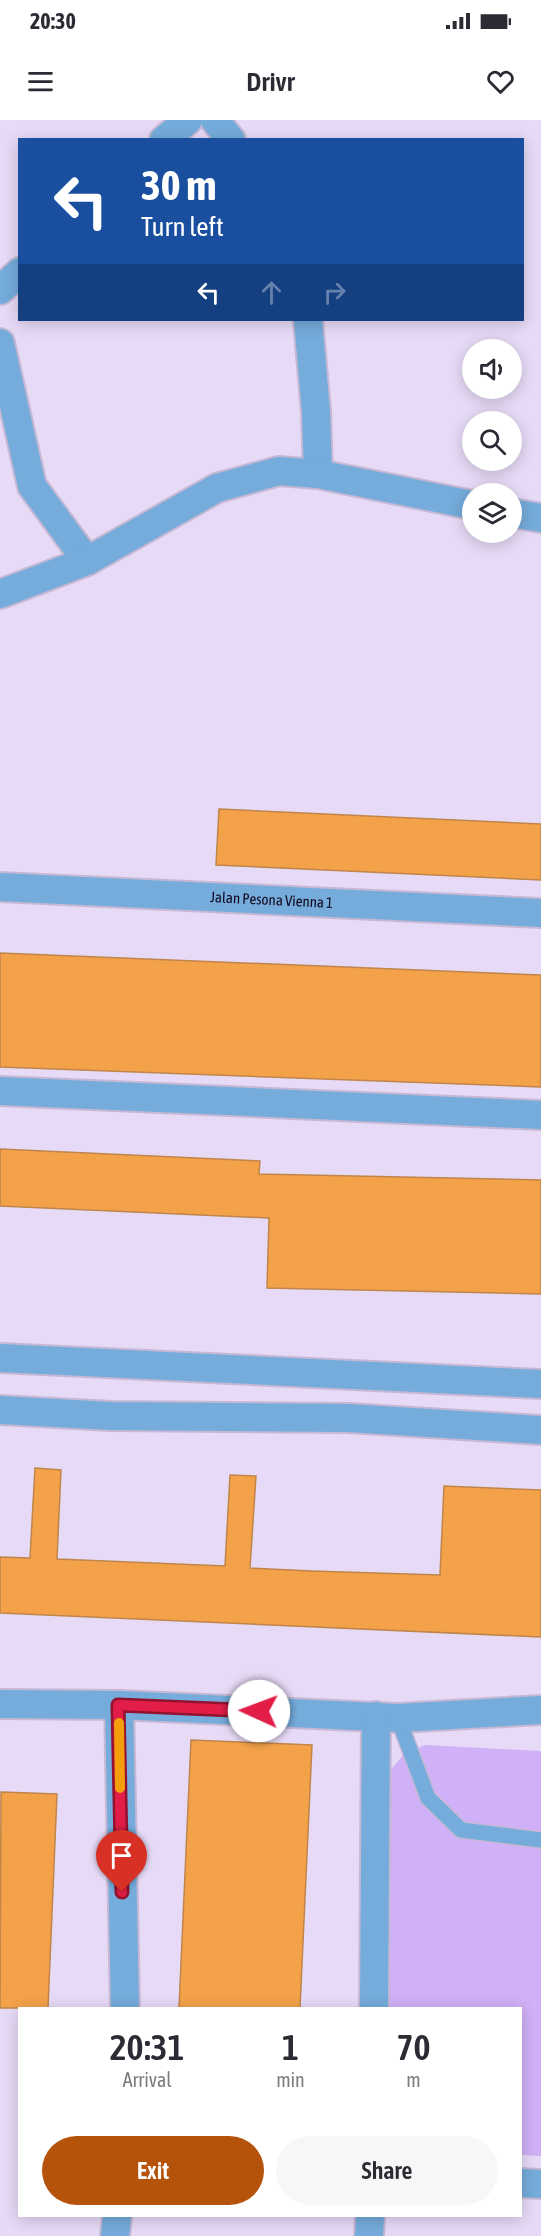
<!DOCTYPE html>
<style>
body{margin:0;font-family:"Asap Condensed",sans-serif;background:#f7f7f7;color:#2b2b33;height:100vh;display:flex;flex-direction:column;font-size:22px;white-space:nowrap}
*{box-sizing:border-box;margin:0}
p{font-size:20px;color:#7c7c81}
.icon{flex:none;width:33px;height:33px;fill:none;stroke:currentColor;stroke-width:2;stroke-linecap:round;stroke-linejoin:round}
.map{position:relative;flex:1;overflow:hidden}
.details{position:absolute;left:18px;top:1887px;width:504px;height:210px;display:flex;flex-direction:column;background:#fff;border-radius:0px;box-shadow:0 3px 15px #0003}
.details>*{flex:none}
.banner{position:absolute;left:18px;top:18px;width:506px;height:183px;border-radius:0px;box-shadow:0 3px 15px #0003;background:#1a4fa0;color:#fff;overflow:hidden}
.tools{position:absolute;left:462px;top:219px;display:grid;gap:12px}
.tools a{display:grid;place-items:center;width:60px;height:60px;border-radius:50%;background:#fff;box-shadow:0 3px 15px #0003;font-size:30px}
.pin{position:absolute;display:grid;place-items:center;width:51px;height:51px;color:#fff;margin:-62px -26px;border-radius:50% 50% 50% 0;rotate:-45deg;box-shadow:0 0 6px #0007}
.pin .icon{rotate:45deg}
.me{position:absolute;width:66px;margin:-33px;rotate:272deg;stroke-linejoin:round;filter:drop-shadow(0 0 4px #0008)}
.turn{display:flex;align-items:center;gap:21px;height:126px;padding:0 24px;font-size:27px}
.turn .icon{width:78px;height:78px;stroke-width:2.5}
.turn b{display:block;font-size:42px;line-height:51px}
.lanes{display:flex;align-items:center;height:57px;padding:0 24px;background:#0003;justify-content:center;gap:30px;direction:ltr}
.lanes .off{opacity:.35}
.eta{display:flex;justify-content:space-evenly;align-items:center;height:102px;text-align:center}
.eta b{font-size:36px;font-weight:600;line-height:42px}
.cta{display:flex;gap:12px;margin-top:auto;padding:12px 24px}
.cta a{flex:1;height:69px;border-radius:36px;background:#b45309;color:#fff;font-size:24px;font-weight:600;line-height:69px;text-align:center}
.cta a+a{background:#f7f7f7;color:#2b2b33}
.status{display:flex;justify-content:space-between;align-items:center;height:42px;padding:0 30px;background:#fff;direction:ltr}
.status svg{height:16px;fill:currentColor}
header{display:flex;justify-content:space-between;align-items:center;height:78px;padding:0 24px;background:#fff;font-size:27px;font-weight:600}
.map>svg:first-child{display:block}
.green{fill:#d0b0f6}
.building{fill:#f4a249;stroke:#bf854a;stroke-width:1.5}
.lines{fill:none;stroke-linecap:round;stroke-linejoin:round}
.service-casing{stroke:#c5b8d4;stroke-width:18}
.minor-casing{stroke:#c5b8d4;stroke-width:32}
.service{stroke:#75acdb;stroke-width:15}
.minor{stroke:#75acdb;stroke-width:28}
.route-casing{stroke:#92132f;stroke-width:15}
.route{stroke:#e11d48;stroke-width:10}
.slow{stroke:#f59e0b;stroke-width:10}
.labels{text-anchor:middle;stroke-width:5;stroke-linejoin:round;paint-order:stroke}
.street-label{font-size:15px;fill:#13071f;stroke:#fff}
</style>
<div class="status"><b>20:30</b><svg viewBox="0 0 49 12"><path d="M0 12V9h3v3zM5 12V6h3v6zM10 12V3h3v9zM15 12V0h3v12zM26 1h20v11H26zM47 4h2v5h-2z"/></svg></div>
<header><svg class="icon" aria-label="menu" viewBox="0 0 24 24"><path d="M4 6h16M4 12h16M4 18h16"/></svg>Drivr<svg class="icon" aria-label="heart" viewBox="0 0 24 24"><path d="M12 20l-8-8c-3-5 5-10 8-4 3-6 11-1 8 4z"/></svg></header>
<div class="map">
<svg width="541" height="2116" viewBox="0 0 541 2116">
<rect width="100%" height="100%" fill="#e7daf7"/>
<!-- green -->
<path class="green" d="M425,1625l116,6v405l-20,-1 -1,-147h-144l12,-235 16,-19z"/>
<!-- building -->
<g class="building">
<path d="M219,689l322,15v56l-325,-15z"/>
<path d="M0,833l541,22v112l-541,-20z"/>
<path d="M0,1029l260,12 -1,13 282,6v114l-274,-6 2,-70 -269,-12z"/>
<path d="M35,1348l26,2 -4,89 168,7 5,-91 26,1 -6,92 61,3 129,4 4,-89 97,4v147l-541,-24v-56l30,1z"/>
<path d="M191,1620l121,5 -12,263h-121z"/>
<path d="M1,1672l56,2 -9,214h-48z"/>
</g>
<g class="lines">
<!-- service casing -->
<g class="service-casing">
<path id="service" d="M398,1598l30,80 33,32 80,10"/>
</g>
<!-- minor casing -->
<g class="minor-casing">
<g id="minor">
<path d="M215,0l16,20"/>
<path d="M164,20l24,-20"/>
<path d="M0,170l20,-18"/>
<path d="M308,200l8,92 2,62"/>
<path d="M0,223l32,143 55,75"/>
<path d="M512,393l29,5"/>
<path d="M0,474l87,-33 130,-73 62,-17 39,3 154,31"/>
<path id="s1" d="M0,767l541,26"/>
<path d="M0,971l541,24"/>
<path d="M0,1238l541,26"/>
<path d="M0,1290l111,6 237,2 193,12"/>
<path d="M0,1584l119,1 279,13 143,-8"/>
<path d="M119,1585l6,303"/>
<path d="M374,1888l2,-292"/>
<path d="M520,2063l21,1"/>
<path d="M115,2116l2,-20"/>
<path d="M369,2116l1,-20"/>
</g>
</g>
<!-- service -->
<use href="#service" class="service"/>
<!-- minor -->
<use href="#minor" class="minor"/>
</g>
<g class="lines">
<!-- route casing -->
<g class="route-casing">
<path id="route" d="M122,1772l-4,-187 141,6"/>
</g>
<!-- route -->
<use href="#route" class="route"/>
<!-- slow -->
<path class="slow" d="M119,1603l1,65"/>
</g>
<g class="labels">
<!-- street labels -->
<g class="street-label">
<text dy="5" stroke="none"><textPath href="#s1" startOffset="272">Jalan Pesona Vienna 1</textPath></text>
</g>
</g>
</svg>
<div class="tools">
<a><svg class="icon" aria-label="sound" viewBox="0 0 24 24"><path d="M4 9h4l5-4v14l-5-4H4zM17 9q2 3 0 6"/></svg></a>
<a><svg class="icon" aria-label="search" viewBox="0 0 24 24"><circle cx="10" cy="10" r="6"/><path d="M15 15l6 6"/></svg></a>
<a><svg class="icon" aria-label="layers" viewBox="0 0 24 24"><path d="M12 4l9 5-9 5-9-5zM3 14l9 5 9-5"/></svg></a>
</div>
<div class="pin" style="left:122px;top:1772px;background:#d93025"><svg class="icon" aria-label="arrive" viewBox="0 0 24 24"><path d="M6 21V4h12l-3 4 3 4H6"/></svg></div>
<svg class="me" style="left:259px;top:1591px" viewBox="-20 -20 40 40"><circle r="19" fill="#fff"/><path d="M0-13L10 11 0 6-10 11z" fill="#e11d48"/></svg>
<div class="banner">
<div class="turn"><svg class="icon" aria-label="left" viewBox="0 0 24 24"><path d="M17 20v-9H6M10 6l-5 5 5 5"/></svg><div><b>30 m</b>Turn left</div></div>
<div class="lanes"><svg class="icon" aria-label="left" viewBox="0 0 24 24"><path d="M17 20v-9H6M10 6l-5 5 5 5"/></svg><svg class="icon off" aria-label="ahead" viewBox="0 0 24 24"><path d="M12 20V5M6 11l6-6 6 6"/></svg><svg class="icon off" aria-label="right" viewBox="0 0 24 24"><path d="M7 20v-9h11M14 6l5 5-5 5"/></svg></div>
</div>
<section class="details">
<div class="eta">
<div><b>20:31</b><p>Arrival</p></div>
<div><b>1</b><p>min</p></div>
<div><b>70</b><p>m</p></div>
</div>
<div class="cta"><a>Exit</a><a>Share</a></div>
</section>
</div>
